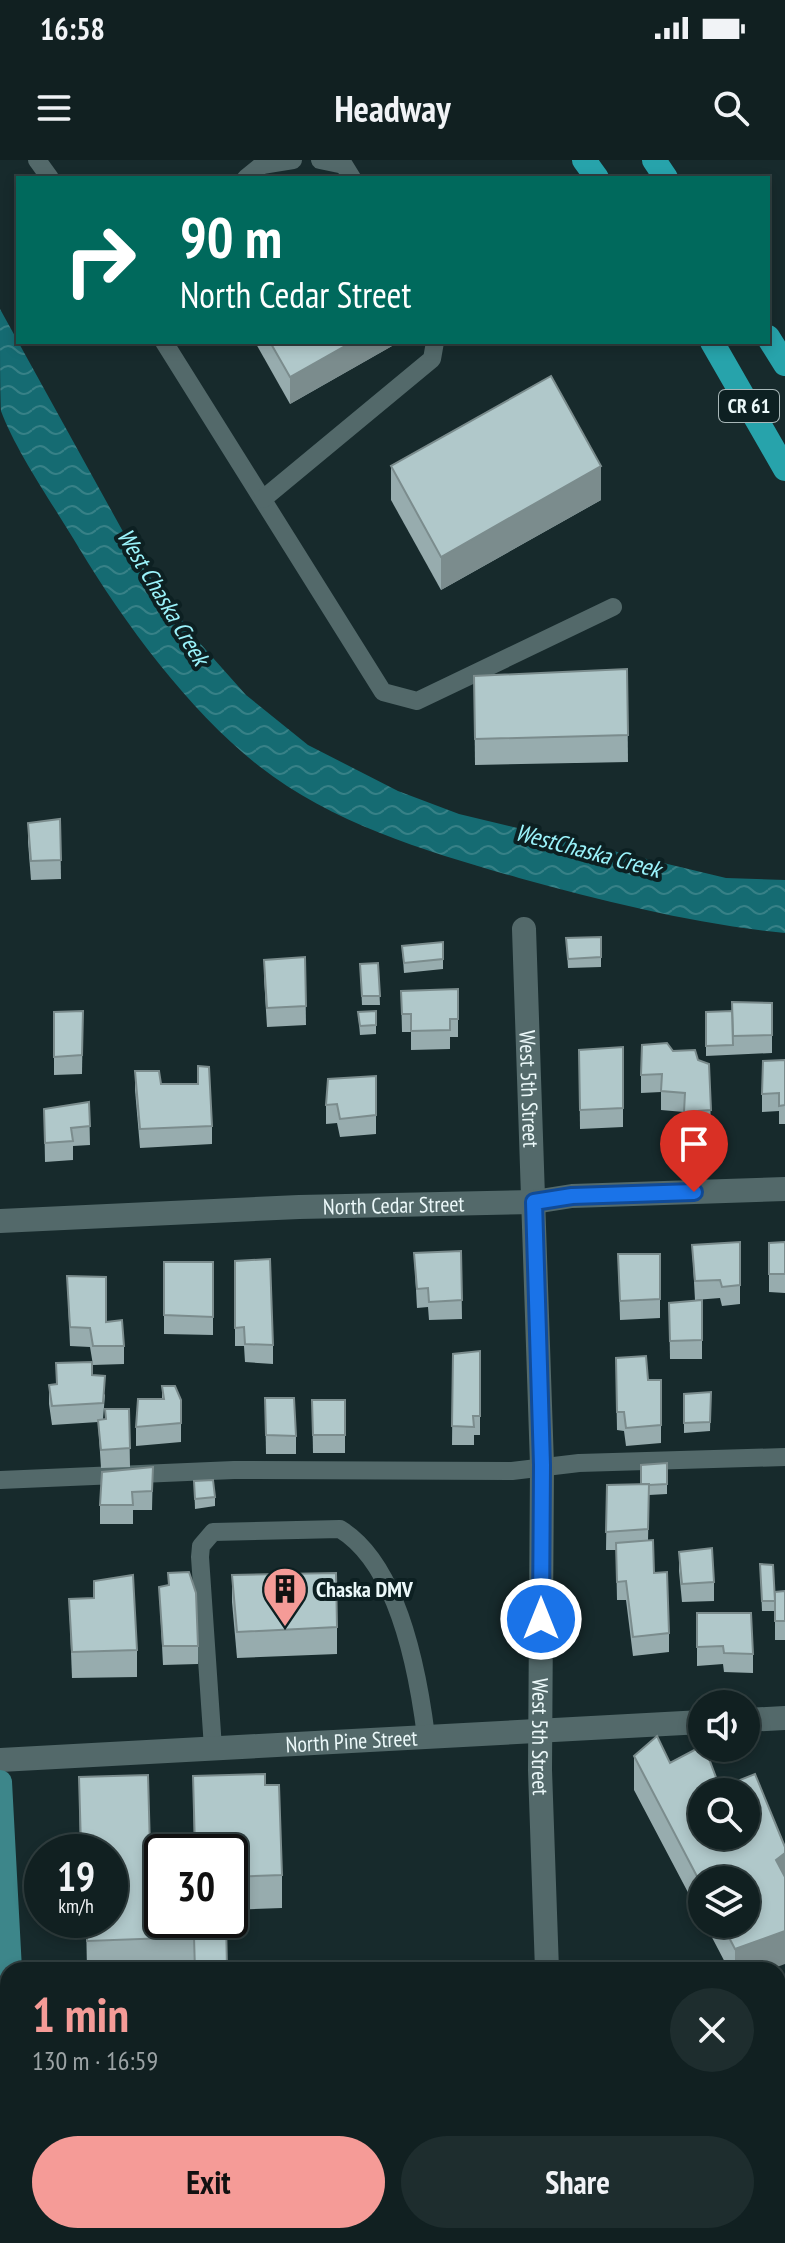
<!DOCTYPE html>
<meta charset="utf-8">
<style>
body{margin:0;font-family:"PT Sans Narrow",sans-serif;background:#1e2d2e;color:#f1f3f6;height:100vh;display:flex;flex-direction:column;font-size:30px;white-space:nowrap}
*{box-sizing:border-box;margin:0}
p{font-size:26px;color:#9ca3a5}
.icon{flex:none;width:44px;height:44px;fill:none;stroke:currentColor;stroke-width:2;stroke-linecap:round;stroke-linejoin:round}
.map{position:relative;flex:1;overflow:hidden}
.side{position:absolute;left:0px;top:1802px;width:786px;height:282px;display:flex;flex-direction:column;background:#112021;border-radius:24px 24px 0 0;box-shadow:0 4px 12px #0003,0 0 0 2px #303e3f}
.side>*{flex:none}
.banner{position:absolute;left:16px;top:16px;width:754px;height:168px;border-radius:0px;box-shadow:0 4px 12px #0003,0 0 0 2px #303e3f;background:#00695c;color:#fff;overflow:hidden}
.controls{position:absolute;left:688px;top:1530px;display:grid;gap:16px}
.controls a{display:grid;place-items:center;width:72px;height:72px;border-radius:50%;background:#112021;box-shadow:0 4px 12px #0003,0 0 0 2px #303e3f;font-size:40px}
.speed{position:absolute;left:24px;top:1674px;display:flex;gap:16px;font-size:40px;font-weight:700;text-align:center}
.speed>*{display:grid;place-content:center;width:104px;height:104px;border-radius:50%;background:#112021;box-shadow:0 4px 12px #0003,0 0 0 2px #303e3f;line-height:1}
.speed small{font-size:20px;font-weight:400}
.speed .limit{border:4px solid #111;border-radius:12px;background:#fff;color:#111}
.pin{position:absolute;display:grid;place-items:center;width:68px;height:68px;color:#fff;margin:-82px -34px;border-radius:50% 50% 50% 0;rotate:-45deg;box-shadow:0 0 8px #0007}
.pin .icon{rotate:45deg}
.me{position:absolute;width:88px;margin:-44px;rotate:0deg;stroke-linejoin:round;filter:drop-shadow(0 0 6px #0008)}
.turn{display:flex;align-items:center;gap:28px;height:168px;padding:0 32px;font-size:36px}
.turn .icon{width:104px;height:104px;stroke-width:2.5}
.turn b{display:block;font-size:56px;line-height:68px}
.round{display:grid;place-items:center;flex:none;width:84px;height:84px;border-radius:42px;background:#1e2d2e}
.overview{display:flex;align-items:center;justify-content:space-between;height:136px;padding:0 32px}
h1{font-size:48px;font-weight:700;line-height:60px;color:#f59b97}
.action{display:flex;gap:16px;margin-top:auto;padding:16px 32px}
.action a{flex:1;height:92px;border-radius:48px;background:#f59b97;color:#111;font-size:32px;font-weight:700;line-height:92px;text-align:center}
.action a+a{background:#1e2d2e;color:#f1f3f6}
.status{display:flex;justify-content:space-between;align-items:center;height:56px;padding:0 40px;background:#112021;direction:ltr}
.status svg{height:22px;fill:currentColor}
header{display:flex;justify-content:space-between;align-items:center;height:104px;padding:0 32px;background:#112021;font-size:36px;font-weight:700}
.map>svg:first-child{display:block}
.water{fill:url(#water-waves)}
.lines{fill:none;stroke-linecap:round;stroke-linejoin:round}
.lane{stroke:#53696a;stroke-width:18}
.street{stroke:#53696a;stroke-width:24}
.secondary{stroke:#3d868a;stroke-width:24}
.primary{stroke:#27a3ab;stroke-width:24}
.wall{fill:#97acae}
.shaded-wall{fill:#7b8c8d}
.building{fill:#b0c8ca;stroke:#7b8c8d;stroke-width:2;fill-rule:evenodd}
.route-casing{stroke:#114b97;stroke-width:20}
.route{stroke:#1a73e8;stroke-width:14}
.labels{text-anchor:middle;stroke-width:8;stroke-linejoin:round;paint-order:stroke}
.shield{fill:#0d2022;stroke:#a8b7b8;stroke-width:2}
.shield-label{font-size:20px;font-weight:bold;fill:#ebf8f9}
.street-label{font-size:22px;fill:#ebf8f9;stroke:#0d2022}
.poi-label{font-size:22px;font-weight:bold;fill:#ebf8f9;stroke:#0d2022;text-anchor:start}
.water-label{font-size:24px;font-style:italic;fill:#9bf3fb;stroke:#0d2022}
</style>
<div class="status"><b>16:58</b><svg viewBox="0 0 49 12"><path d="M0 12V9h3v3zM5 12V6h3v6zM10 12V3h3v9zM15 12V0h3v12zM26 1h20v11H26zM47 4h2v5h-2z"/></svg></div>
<header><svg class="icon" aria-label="menu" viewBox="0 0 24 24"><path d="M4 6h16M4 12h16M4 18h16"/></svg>Headway<svg class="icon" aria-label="search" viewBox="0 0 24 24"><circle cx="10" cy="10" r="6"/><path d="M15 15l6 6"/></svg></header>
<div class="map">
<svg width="785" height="2083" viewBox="0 0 785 2083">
<defs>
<pattern id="water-waves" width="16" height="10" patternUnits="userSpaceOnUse" patternTransform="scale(2)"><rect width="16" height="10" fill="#156b72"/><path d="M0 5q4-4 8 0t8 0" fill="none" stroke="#378187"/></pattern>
</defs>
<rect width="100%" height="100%" fill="#172a2c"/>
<!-- water -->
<path class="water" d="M0,149l142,257 55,74 49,55 62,50 90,46 61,23 267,64 59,2v53c-91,-9 -178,-31 -266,-55 -90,-26 -185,-53 -260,-112 -69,-54 -135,-143 -180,-218 -23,-39 -63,-96 -78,-137 -1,-18 -1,-79 -1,-102z"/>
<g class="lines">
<!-- lane -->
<g class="lane">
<path d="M37,0l13,18"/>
<path d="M320,0l24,5 8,13"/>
<path d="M246,18l16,-13 31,-5"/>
<path d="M164,182l219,350 34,9 196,-94"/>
<path d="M263,339l169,-140 3,-17"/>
<path d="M0,1320l234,-10 278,1 67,-8 206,-6"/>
<path d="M213,1588l-13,-191 1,-11 12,-14 127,-3c59,36 78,143 86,207"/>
<path d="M0,1855l8,-1"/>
<path d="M785,1859l-6,7 6,25"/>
</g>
<!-- street -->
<g class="street">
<path id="s1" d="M524,769l18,536 -2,305 7,200"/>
<path id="s2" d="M0,1061l299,-14 235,-5 38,-6 213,-7"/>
<path d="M746,1560l39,-2"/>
<path id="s3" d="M0,1600l702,-38"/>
</g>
<!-- secondary -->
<g class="secondary">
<path d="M0,1622l10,188"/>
<path d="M24,2076v7"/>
</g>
<!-- primary -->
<g class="primary">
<path d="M584,0l13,18"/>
<path d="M654,0l12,18"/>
<path d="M768,177l17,27"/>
<path d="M712,182l73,127"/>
<path d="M778,2070h7"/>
<path d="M364,2083l142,-7"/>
</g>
</g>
<!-- wall -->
<g class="wall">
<path d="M255,182h144l-109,62z"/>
<path d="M391,306l210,34 -160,90 -50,-90z"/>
<path d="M627,509l1,93 -153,3 -1,-89z"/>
<path d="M60,659l1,60 -30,1 -3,-38v-19z"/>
<path d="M601,777v30l-33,1 -2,-30z"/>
<path d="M443,782v27l-39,4 -2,-27z"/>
<path d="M305,797l1,68 -39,2 -3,-49v-18z"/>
<path d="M378,803l2,42h-18l-2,-41z"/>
<path d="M458,829v48h-8v12l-39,1v-18h-9l-1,-41z"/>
<path d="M772,843v50l-66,3v-44l26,-1z"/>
<path d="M83,851l-1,63 -28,1v-63z"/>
<path d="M376,851v23l-16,1 -2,-23z"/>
<path d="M623,887v80l-43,2 -1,-79z"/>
<path d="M673,891l36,13 2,64 -27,2v-18l-23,-2v-18l-20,1v-18z"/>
<path d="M785,900v64h-6v-13l-17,1v-18z"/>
<path d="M135,911l26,13 51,42v18l-72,4 -5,-58z"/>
<path d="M376,916v58l-36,3 -3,-14 -11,1v-19z"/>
<path d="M89,942l1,43 -17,1v14l-28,2 -1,-53z"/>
<path d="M740,1082v62l-18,2 -2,-8 -25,2 -3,-55z"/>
<path d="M785,1082v51l-16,-1v-49z"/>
<path d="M461,1091l1,68 -33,1 -1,-13 -11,1 -3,-55z"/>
<path d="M618,1094h42v64l-40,2z"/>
<path d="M235,1101l38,84v19l-28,-2 -1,-16h-9z"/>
<path d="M164,1102h49v73l-49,-1z"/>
<path d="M67,1116l39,46 18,24v18l-31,1 -3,-18 -20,-1z"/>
<path d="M702,1140v59h-32l-1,-56z"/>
<path d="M480,1191v84h-6v10h-22l1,-91z"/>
<path d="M56,1203l36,12 13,20 -2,24h2v-10h24l1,58 -29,1 -3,-46 -46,3 -3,-21v-19l7,-1z"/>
<path d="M616,1216l45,4v63l-35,3 -2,-15 -7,-1z"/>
<path d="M162,1226l19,14v42l-45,4v-19l26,-28z"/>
<path d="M711,1232l-1,39 -26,2v-39z"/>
<path d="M265,1238l31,38v18h-30z"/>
<path d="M312,1240h33v53h-32z"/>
<path d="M667,1303v31l-18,1 -1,46 6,32 15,60v19l-36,4 -7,-56h-9l-1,-50h-10l1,-65 34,-1z"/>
<path d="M153,1307l-1,43h-19v14h-33v-19z"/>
<path d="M194,1321l21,16v9l-20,3z"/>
<path d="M679,1392l35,30v19l-32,1 -3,-31z"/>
<path d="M760,1404l15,37 10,-10v49h-10v-29h-13z"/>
<path d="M168,1413l30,73v18l-35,1 -4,-78 9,-1z"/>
<path d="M232,1415l105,52v27l-100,4 -5,-56z"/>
<path d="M69,1439l68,51v27l-65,1z"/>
<path d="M697,1453l56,41v19l-29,-1 -1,-8 -26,2z"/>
<path d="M634,1596l36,7 50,25 49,182h-40l-24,-46h41l-44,-44v39l-68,-129z"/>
<path d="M193,1616l72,9 17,90v33l-52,2v-58h-68l64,68 1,50h-140l-1,-50h24v-68h-30l-1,-75 71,71 44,-1z"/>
</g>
<!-- shaded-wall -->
<g class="shaded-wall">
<path d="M352,182h47l-109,62v-27z"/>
<path d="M601,306v34l-160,90v-33z"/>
<path d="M785,1693v33l-9,-26z"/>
<path d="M785,1771v33l-16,6h-34v-21z"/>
</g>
<!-- building -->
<g class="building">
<path d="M270,182h82l-62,35z"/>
<path d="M551,216l50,90 -160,91 -50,-91z"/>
<path d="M627,509l1,66 -153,4 -1,-63z"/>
<path d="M60,659l1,41 -30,1 -3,-38z"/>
<path d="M601,777v20l-33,2 -2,-21z"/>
<path d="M443,782v17l-39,4 -2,-17z"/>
<path d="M305,797l1,49 -39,2 -3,-48z"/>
<path d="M378,803l2,33h-18l-2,-32z"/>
<path d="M458,829v30h-8v11l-39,1v-17h-9l-1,-23z"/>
<path d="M732,842l40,1v32l-39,1z"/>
<path d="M83,851l-1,44 -28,2v-45z"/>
<path d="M376,851v14l-16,1 -2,-14z"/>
<path d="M732,851l1,34 -27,1v-34z"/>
<path d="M667,883l6,8 22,-1 3,10 11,4 2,46 -27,2 1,-19 -24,-2 1,-17 -21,1 1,-30z"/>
<path d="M623,887v61l-43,2 -1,-60z"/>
<path d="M785,900v45l-6,1v-13l-17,1 1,-33z"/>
<path d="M198,906l11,1 3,59 -72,3 -5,-58h24l2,13h37z"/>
<path d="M376,916v39l-36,4 -3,-15 -11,1 2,-26z"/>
<path d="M89,942l1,24 -19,2 2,13 -28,2 -1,-34z"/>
<path d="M740,1082v43l-18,2 -2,-7 -25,1 -3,-36z"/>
<path d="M785,1082v32h-16v-31z"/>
<path d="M461,1091l1,49 -33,2 -1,-14 -11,1 -3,-36z"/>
<path d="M618,1094h42v45l-40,2z"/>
<path d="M270,1099l3,86 -28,-1 -1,-17 -9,1v-67z"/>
<path d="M164,1102h49v55l-49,-2z"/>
<path d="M67,1116l39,1v45l16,-2 2,26h-31l-3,-18 -20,-1z"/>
<path d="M702,1140v40l-32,1 -1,-38z"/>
<path d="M480,1191v65h-7l1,11 -22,-1 1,-72z"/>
<path d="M646,1196l2,24h13v45l-35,3 -2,-16h-7l-1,-54z"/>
<path d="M92,1202v13l13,1 -2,27 -51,3 -3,-21 8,-1 -1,-21z"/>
<path d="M162,1226h13l6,14v23l-45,4 2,-28h26z"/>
<path d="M711,1232l-1,30 -26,1v-29z"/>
<path d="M265,1238h29l2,38 -30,-1z"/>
<path d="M312,1240h33v35h-32z"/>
<path d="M105,1249h24l1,39 -29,2 -3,-30 8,-1z"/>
<path d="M667,1303v21l-18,1v-1h-8v-19z"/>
<path d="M153,1307l-1,24 -20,1 1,13h-33l2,-33z"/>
<path d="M213,1320l2,17 -20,2 -1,-18z"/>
<path d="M649,1324l-1,45 -42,3 1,-47z"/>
<path d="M653,1380l1,33 13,-1 2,61 -36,4 -7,-56 -9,1 -1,-39z"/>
<path d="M712,1388l2,34 -32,2 -3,-32z"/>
<path d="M760,1404l13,1 2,36h-13z"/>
<path d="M189,1412l7,21 2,53h-35l-4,-59 10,-2 -1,-12z"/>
<path d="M336,1413l1,54 -100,5 -5,-57z"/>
<path d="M133,1415l4,75 -65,2 -3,-53 25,-1v-17z"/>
<path d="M785,1431v30h-10v-29z"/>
<path d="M697,1453h54l2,41 -29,-1 -1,-7 -26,1z"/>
<path d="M657,1576l13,27 32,-17v2h3l15,40 35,-14 30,73v6l-9,7 9,17v54l-50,18 -13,-25h24v-44h-44v6l-68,-130zM702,1632h44v44h-44z"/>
<path d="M265,1614v11h14l3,90 -52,2v-25h-68v68h64l1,50h-32l-1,-33 -107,4v-21h23v-68h-12v-6h-17l-2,-69 69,-2 2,73 45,-1 -2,-71z"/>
</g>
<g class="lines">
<!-- route casing -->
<g class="route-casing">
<path id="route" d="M541,1459l1,-154 -8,-263 38,-6 122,-4"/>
</g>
<!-- route -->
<use href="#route" class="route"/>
</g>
<!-- icons -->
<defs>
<g id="building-pin" transform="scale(2.3)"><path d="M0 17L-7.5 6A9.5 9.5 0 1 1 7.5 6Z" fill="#f59b97" stroke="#0d2022"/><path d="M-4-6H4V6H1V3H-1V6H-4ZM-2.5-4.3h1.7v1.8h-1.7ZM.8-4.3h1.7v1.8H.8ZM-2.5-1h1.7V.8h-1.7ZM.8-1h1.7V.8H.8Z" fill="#111"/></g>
</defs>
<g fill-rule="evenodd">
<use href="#building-pin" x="285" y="1429"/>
</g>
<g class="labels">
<!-- shield labels -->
<rect class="shield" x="719" y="230" width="60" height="32" rx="6"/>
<g class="shield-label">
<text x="749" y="253">CR 61</text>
</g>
<!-- street labels -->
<g class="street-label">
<text dy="8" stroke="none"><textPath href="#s1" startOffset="160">West 5th Street</textPath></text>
<text dy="8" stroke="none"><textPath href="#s2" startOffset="394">North Cedar Street</textPath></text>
<text dy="8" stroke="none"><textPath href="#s1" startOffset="808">West 5th Street</textPath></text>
<text dy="8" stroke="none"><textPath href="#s3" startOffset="352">North Pine Street</textPath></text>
</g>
<!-- poi labels -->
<g class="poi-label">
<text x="316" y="1437">Chaska DMV</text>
</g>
<!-- water labels -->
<g class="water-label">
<text transform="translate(163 437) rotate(59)" y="8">West Chaska Creek</text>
<text transform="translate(588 691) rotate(15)" y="8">WestChaska Creek</text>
</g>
</g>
</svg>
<div class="controls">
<a><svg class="icon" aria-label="sound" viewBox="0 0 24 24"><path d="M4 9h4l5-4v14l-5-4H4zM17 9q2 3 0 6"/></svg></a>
<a><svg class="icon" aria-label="search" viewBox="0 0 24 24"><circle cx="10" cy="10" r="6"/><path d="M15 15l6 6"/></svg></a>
<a><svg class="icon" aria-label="layers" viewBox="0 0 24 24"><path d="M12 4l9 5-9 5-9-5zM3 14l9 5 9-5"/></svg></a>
</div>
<div class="speed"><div>19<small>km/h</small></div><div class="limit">30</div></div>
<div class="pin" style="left:694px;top:1032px;background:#d93025"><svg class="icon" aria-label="arrive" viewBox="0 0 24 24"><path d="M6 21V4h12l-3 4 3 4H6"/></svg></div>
<svg class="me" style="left:541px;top:1459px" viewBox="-20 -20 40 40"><circle r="17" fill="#1a73e8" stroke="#fff" stroke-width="3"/><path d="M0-11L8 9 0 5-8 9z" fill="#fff"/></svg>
<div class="banner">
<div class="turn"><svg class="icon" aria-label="right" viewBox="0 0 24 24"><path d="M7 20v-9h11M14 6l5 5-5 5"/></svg><div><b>90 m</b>North Cedar Street</div></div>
</div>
<section class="side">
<div class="overview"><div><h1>1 min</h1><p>130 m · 16:59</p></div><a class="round"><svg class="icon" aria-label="close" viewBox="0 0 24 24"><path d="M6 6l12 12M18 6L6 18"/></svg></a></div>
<div class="action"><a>Exit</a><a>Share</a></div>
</section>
</div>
